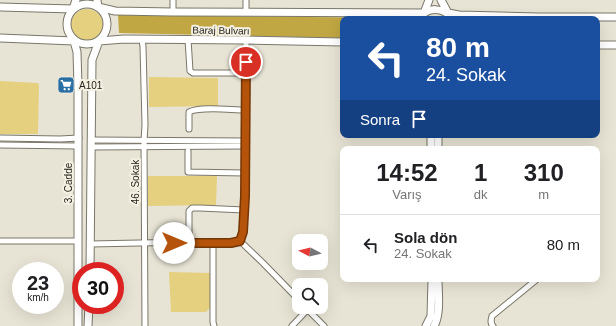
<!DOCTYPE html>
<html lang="tr">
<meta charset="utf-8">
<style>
body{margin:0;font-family:Arial,sans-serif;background:#f2f2f2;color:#202124;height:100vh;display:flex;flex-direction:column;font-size:15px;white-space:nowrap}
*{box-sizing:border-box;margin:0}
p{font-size:13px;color:#757577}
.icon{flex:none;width:22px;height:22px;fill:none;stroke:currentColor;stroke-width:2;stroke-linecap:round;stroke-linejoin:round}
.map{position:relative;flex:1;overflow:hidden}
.sheet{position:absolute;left:340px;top:146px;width:260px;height:136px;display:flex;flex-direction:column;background:#fff;border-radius:8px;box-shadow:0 4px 16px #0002}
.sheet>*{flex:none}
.guide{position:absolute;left:340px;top:16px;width:260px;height:122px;border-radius:8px;box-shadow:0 4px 16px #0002;background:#1a4fa0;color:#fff;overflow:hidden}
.needle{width:26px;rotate:277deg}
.tools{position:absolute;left:292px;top:234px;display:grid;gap:8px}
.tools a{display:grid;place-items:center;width:36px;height:36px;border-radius:8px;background:#fff;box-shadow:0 4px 16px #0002;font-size:20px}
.speed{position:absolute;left:12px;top:262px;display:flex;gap:8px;font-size:20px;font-weight:700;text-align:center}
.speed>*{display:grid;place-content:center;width:52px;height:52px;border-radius:50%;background:#fff;box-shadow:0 4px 16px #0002;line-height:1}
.speed small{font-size:10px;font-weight:400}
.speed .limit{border:6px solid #d22;background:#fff;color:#111}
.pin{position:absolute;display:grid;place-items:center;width:34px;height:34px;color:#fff;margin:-17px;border:2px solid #fff;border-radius:50%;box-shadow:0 1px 4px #0007}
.me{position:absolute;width:44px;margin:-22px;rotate:90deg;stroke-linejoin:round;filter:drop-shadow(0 0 3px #0008)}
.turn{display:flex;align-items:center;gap:14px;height:84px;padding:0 20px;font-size:18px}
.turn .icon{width:52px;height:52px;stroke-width:2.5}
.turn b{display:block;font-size:28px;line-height:34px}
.then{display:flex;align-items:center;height:38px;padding:0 20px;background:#0003;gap:8px;font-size:15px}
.eta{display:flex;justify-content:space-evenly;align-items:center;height:68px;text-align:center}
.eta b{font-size:24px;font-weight:800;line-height:28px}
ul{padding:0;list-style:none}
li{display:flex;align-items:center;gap:12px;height:60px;padding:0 20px;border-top:1px solid #e0e0e0}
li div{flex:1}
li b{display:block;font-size:15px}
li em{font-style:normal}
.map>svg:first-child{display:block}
.green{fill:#e5d07f}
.forest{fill:#c0a743}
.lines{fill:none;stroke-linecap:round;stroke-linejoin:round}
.street-casing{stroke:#7a7769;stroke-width:7}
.secondary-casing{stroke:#7a7769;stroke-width:9}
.street{stroke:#fff;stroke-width:5}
.secondary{stroke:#fff;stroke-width:7}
.route-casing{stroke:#753606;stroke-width:10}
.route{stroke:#b45309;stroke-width:7}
.labels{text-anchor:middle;stroke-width:4;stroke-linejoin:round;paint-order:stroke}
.street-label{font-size:10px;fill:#25231e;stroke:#f5f1e2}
.poi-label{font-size:10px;fill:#25231e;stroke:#f5f1e2;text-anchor:start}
</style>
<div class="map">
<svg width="616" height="326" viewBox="0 0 616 326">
<rect width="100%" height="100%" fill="#e8e4d5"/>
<!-- green -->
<g class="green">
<circle cx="87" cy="25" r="16"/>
<path d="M149,77l69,1v28l-69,1z"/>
<path d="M0,81l38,2 1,2 -1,49h-38z"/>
<path d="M148,176h69l-1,29 -68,1z"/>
<path d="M169,272l42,1 -1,35 -4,4h-35z"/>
</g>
<!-- forest -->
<path class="forest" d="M118,15l292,3v1h-67v19l-224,-5z"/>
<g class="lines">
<!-- street casing -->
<g class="street-casing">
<g id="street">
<path d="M173,0v12"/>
<path d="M246,0v12"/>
<path d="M142,39l1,8 2,78 -1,16 1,185"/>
<path d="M188,39l2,32 3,2h53"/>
<path d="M189,129v-17c12,-6 42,-2 56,-2"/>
<path d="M0,138l60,1 19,-1"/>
<path d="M91,140l154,1"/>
<path d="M0,145l78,1"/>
<path d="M91,147l154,-1"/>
<path d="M188,151v21l57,1"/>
<path d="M0,241h78"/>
<path d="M240,241l23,22 36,37"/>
<path d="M189,242v-31l3,-3h8l44,2"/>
<path d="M213,243v79l1,4"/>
<path d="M90,244l99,-2 42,1 9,-2 3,-9 2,-36 1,-156"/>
<path d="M305,307l19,19"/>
<path d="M292,326l16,-17"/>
<path d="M493,326c-3,-3 -2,-6 -1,-10l44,-36"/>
</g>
</g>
<!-- secondary casing -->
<g class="secondary-casing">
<g id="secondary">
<path d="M97,0l1,7 17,4 58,1 251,1 5,-13"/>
<path d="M441,0l7,13 11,2 79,2h78"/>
<circle cx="87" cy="24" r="20"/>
<path d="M0,7l73,2 3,-9"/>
<path d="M418,19c10,-13 25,-12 35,0"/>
<path d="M0,38l74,3 3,11 1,35v239"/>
<path d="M597,45h19"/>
<path d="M431,135v14"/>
<path d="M438,135v14"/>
<path d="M90,271l2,-211 7,-19 25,-2 122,1 97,2"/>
<path d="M88,326l1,-21"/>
<path d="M426,326l5,-10 1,-37"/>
<path d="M434,326c7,-12 4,-33 4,-47"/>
</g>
</g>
<!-- street -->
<use href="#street" class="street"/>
<!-- secondary -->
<use href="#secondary" class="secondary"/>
</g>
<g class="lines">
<!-- route casing -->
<g class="route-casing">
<path id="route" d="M174,243h57l9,-2 3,-9 2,-36 1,-134"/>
</g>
<!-- route -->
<use href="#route" class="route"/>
</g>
<!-- icons -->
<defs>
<g id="supermarket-square" transform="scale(0.9)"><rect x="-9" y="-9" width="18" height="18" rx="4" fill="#2a6fa4" stroke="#f5f1e2"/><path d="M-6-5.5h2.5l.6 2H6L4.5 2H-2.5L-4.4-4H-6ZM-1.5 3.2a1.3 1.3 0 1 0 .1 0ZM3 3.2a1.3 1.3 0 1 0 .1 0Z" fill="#fff"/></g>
</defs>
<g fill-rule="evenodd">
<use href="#supermarket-square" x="66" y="85"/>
</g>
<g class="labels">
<!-- street labels -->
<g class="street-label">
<text transform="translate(221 30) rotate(1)" y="4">Baraj Bulvarı</text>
<text transform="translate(135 182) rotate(-90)" y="4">46. Sokak</text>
<text transform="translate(68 183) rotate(-90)" y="4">3. Cadde</text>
</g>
<!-- poi labels -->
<g class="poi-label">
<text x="79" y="89">A101</text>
</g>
</g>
</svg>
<div class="tools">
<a><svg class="needle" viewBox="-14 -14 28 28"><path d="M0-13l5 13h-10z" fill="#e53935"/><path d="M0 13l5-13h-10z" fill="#757577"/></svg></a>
<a><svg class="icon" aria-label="search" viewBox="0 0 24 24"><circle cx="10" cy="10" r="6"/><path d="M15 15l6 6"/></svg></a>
</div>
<div class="speed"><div>23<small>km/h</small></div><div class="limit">30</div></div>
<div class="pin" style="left:246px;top:62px;background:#d93025"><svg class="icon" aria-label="arrive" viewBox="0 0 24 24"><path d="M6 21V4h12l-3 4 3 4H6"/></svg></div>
<svg class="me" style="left:174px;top:243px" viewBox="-20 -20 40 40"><circle r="19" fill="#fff"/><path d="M0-13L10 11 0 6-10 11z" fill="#b45309"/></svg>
<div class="guide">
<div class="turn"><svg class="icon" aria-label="left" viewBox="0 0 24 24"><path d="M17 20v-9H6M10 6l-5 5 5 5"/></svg><div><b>80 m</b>24. Sokak</div></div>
<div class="then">Sonra<svg class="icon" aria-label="arrive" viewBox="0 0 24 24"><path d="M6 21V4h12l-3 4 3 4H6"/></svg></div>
</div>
<section class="sheet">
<div class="eta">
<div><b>14:52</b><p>Varış</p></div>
<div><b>1</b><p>dk</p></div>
<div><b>310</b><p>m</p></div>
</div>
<ul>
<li><svg class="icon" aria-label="left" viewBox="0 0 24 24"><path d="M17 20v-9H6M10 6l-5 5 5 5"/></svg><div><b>Sola dön</b><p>24. Sokak</p></div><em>80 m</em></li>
</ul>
</section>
</div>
